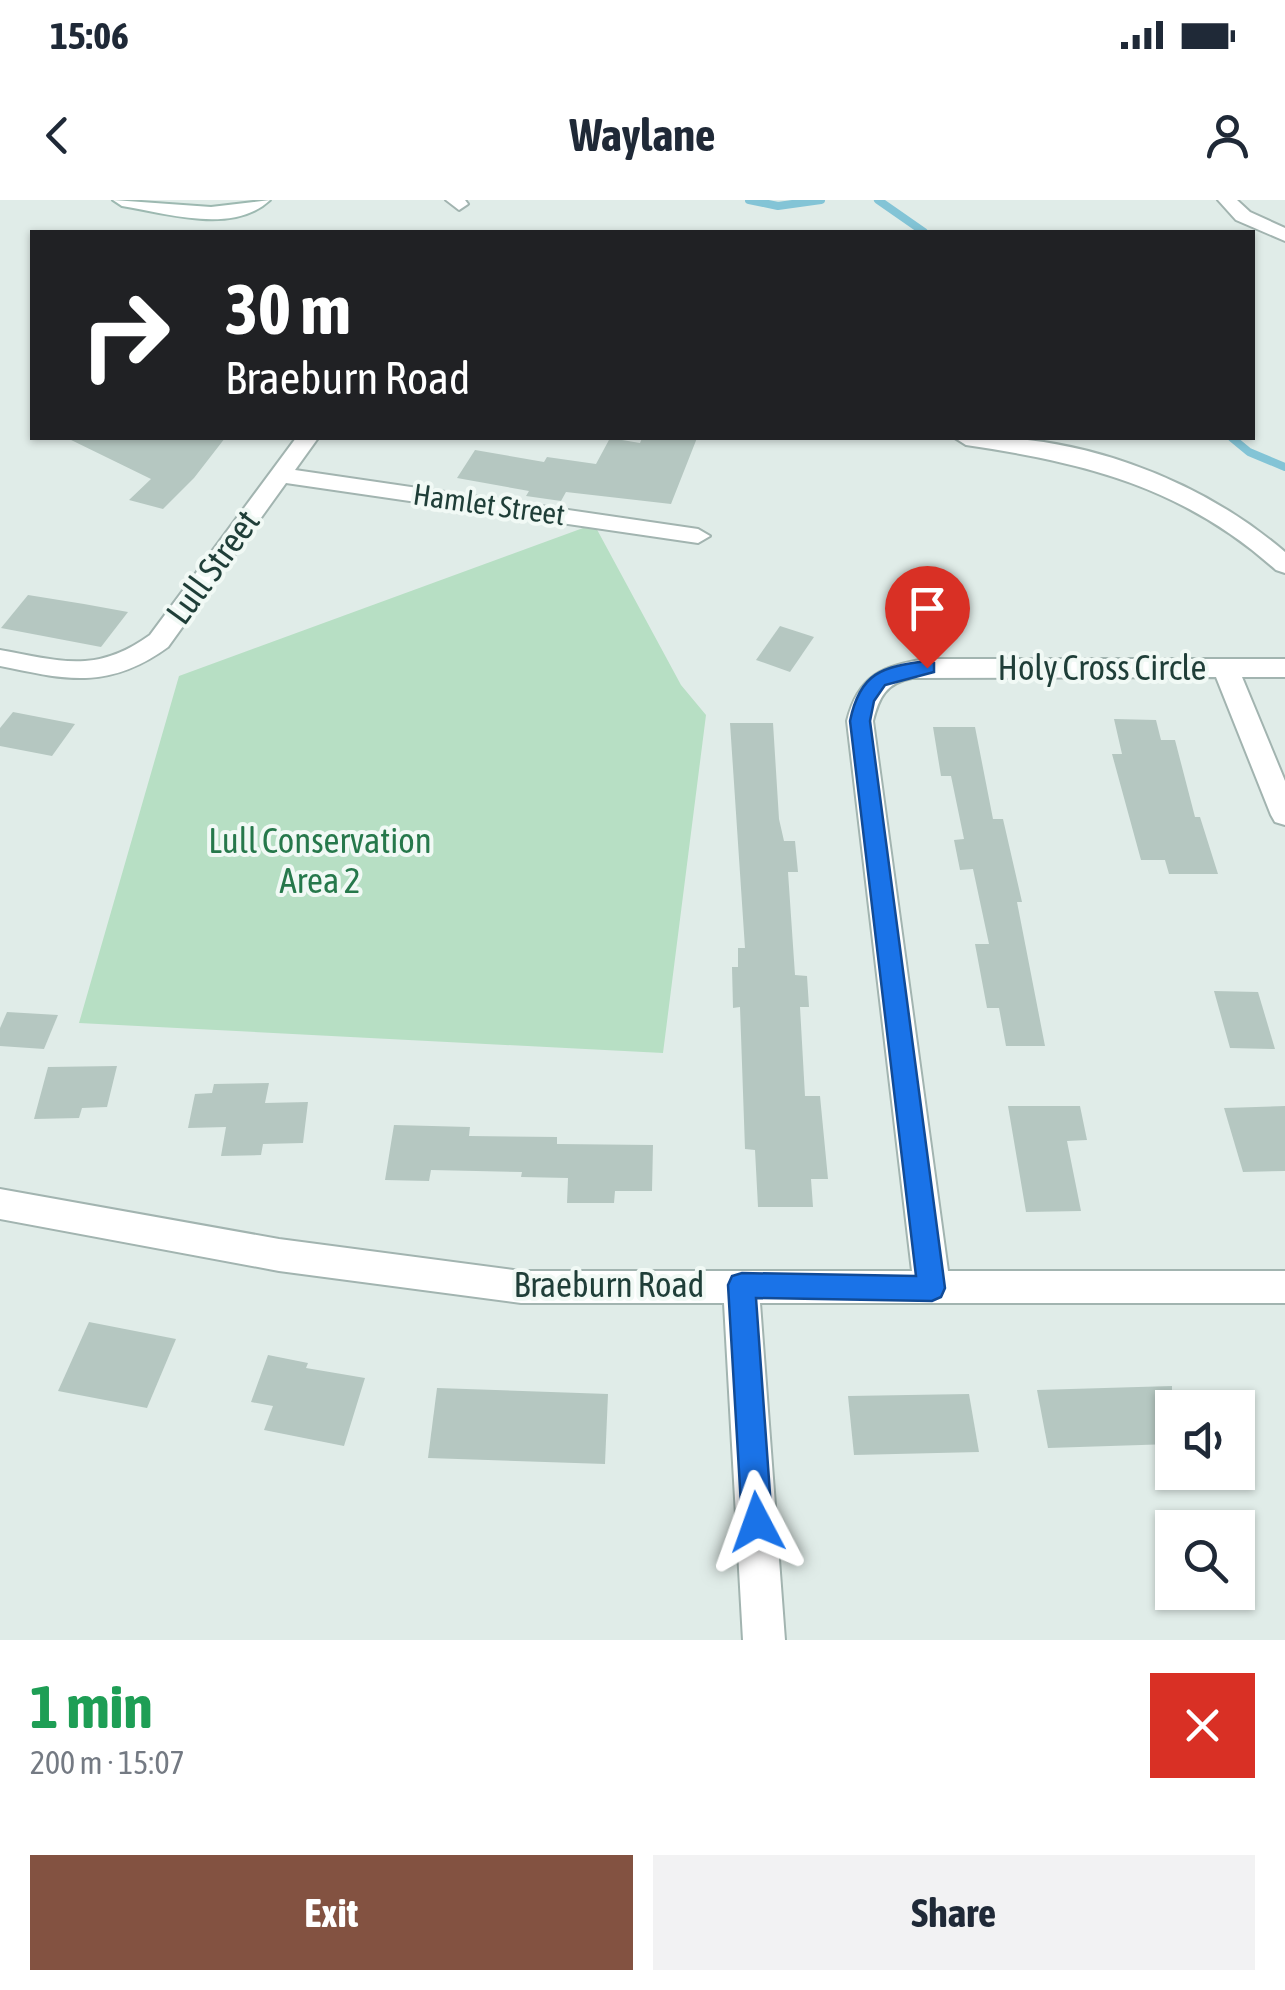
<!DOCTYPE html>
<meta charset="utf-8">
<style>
body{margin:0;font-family:"Asap Condensed",sans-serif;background:#f2f2f3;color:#1f2937;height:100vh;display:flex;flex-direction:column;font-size:38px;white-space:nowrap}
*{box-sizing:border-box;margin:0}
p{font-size:32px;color:#747a83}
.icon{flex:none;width:55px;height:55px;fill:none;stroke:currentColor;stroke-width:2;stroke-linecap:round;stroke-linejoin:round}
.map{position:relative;height:1440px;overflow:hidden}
.panel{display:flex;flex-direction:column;background:#fff;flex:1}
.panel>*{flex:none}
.top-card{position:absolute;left:30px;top:30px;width:1225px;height:210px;border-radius:0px;box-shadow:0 2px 8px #0004;background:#202124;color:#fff;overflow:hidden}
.fabs{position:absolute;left:1155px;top:1190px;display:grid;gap:20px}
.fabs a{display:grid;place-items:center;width:100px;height:100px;border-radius:0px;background:#fff;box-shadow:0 2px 8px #0004;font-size:50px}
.pin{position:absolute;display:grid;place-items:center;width:85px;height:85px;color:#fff;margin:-102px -42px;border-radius:50% 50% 50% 0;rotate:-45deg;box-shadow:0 0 10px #0007}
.pin .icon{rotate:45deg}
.me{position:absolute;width:110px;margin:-55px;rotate:356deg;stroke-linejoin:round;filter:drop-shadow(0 0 8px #0008)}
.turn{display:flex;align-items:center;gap:35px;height:210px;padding:0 30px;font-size:45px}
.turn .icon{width:130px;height:130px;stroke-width:2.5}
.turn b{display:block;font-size:70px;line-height:85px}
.round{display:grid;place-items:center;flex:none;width:105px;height:105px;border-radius:0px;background:#f2f2f3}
.overview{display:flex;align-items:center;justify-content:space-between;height:170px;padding:0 30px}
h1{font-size:60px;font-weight:700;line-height:75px;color:#1e9e55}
.button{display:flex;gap:20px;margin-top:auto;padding:20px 30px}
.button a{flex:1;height:115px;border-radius:0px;background:#835241;color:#fff;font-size:40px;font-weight:700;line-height:115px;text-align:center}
.button a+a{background:#f2f2f3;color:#1f2937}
.status{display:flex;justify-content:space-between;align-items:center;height:70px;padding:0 50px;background:#fff;direction:ltr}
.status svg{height:28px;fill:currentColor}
header{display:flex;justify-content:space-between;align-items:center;height:130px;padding:0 30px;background:#fff;font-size:45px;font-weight:700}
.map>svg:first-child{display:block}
.green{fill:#b7dfc4}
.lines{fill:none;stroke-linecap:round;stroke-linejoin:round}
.stream{stroke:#83c4d6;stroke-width:8}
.building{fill:#b5c7c1}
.street-casing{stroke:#a2b4b0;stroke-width:4}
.secondary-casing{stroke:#9db9b1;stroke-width:4}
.street{fill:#fff;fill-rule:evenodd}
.secondary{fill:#fff;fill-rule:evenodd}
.route{fill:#1a73e8;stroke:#114b97;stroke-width:2.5}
.labels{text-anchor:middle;stroke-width:8;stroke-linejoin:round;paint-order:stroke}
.far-street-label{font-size:30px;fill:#1f3e38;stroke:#f1f9f5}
.street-label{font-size:35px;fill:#1f3e38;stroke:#f1f9f5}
.park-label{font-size:35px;fill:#26784b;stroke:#f1f9f5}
</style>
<div class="status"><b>15:06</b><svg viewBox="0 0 49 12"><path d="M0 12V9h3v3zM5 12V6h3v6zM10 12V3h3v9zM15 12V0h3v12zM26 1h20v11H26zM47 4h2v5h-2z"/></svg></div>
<header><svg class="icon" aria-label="back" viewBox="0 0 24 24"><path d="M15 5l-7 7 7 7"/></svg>Waylane<svg class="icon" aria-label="person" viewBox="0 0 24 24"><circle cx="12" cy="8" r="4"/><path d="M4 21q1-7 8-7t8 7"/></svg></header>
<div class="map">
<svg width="1285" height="1440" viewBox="0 0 1285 1440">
<rect width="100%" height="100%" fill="#e0ece8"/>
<!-- green -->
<path class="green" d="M594,324l87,161 25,30 -43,338 -584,-30 100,-347z"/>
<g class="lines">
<!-- stream -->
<g class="stream">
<path d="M749,0l29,6 43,-6"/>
<path d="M878,0l46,32"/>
<path d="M1232,238l17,14 36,15"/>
</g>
</g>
<!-- building -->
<g class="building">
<path d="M67,238h158l-31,40 -31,31 -34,-9 22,-21z"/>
<path d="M610,238l30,5 2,-5h55l-26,66 -105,-12 -5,9 -35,-5 3,-5 -72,-13 18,-28 69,12 3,-5 49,7z"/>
<path d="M28,395l56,9 44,8 -27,35 -100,-19z"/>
<path d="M780,426l34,11 -24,35 -34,-12z"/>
<path d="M13,512l62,12 -23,32 -52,-10v-18z"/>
<path d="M1114,519l42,1 5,20h14l20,77h5l18,57h-49l-4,-14h-24l-29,-106h10z"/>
<path d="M730,523h43l6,96 5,22h11l3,31h-10l7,103 12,1 2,31h-9l5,89h15l8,83h-17l2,28h-55l-3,-57 -10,-1 -5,-142 -7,1 -1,-41h6v-19h7z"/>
<path d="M933,527h42l18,92h10l19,83h-5l28,144h-39l-7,-38h-12l-12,-64h14l-16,-75 -13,1 -6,-30 10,-1 -13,-63h-10z"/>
<path d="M1214,791l44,1 17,57 -45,-1z"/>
<path d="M7,812l51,3 -14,34 -44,-3v-18z"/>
<path d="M117,866l-10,41 -25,1 -3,10 -45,1 14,-52z"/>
<path d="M269,883l-4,20 43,-1 -5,41 -40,1 -2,11 -40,1 5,-29 -38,1 7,-34 17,-1 2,-9z"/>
<path d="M1008,906h72l7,34 -20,1 14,70 -55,1z"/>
<path d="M1285,906v65l-42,1 -19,-64z"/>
<path d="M394,925l76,2 -1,9 88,1v7l96,1 -1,46h-37l-1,12h-47l1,-25 -47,-1 1,-5 -91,-2 -2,11 -44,-1z"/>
<path d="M89,1122l87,17 -29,69 -89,-17z"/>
<path d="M268,1155l40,8 -2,5 59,10 -21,68 -80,-16 9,-24 -22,-4z"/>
<path d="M1172,1186v58l-124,4 -11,-58z"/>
<path d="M437,1188l171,6 -3,70 -177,-6z"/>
<path d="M969,1194l10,58 -125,3 -6,-59z"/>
</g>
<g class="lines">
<!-- street casing -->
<g class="street-casing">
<g id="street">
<path d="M446,0h19l3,4 -9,6z"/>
<path d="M1218,0h19l13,12 35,16v13l-49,-21z"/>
<path d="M296,238h22l-23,32 403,59 12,7 -12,7 -412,-60 -118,164c-59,43 -101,33 -168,19v-16c61,11 96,24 150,-15z"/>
<path d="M955,238c115,-8 243,39 330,114v21l-9,-3c-93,-83 -189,-107 -310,-125z"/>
<path d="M927,459h358v18h-43l43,104v44l-10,-3 -4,-7 -55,-138 -304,1c-26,5 -33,19 -39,43l75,550h337v32h-525l25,337h-42l-19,-337h-203l-242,-32 -279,-52v-30l279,50 242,32h391l-65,-550c11,-45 36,-56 80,-62z"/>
</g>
</g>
<!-- secondary casing -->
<g class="secondary-casing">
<path id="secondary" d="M113,0l98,7 59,-7c-37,35 -104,13 -148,6z"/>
</g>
<!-- street -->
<use href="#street" class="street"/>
<!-- secondary -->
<use href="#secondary" class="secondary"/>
</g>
<!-- route -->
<path class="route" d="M927,461l7,2v9l-49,13 -11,16 -4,20 75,567 -4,9 -9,4 -176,-3 16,224 -5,10 -10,5 -11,-5 -4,-10 -14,-237 4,-9 10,-3 174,3 -66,-555c10,-49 32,-54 77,-60z"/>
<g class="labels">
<!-- far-street labels -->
<g class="far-street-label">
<text transform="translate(489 305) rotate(8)" y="10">Hamlet Street</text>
</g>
<!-- street labels -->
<g class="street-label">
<text transform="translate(213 367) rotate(-54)" y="12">Lull Street</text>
<text x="1102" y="480">Holy Cross Circle</text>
<text x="609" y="1097">Braeburn Road</text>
</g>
<!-- park labels -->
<g class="park-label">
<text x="320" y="653">Lull Conservation<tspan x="320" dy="40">Area 2</tspan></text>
</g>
</g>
</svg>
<div class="fabs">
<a><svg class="icon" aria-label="sound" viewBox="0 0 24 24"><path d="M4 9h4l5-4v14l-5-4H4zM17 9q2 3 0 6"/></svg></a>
<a><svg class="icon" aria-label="search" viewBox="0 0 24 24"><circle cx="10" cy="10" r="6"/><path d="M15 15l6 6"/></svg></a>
</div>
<div class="pin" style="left:927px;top:468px;background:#d93025"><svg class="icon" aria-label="arrive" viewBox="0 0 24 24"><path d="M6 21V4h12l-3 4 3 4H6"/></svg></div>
<svg class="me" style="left:757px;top:1322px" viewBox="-20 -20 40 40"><path d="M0-17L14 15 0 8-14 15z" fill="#1a73e8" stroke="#fff" stroke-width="4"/></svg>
<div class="top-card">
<div class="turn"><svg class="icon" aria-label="right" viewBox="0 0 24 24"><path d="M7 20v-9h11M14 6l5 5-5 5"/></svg><div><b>30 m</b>Braeburn Road</div></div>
</div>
</div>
<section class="panel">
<div class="overview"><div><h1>1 min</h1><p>200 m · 15:07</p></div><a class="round" style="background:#d93025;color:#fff"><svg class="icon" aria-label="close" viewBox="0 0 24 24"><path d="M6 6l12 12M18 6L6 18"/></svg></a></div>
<div class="button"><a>Exit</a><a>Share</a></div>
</section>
